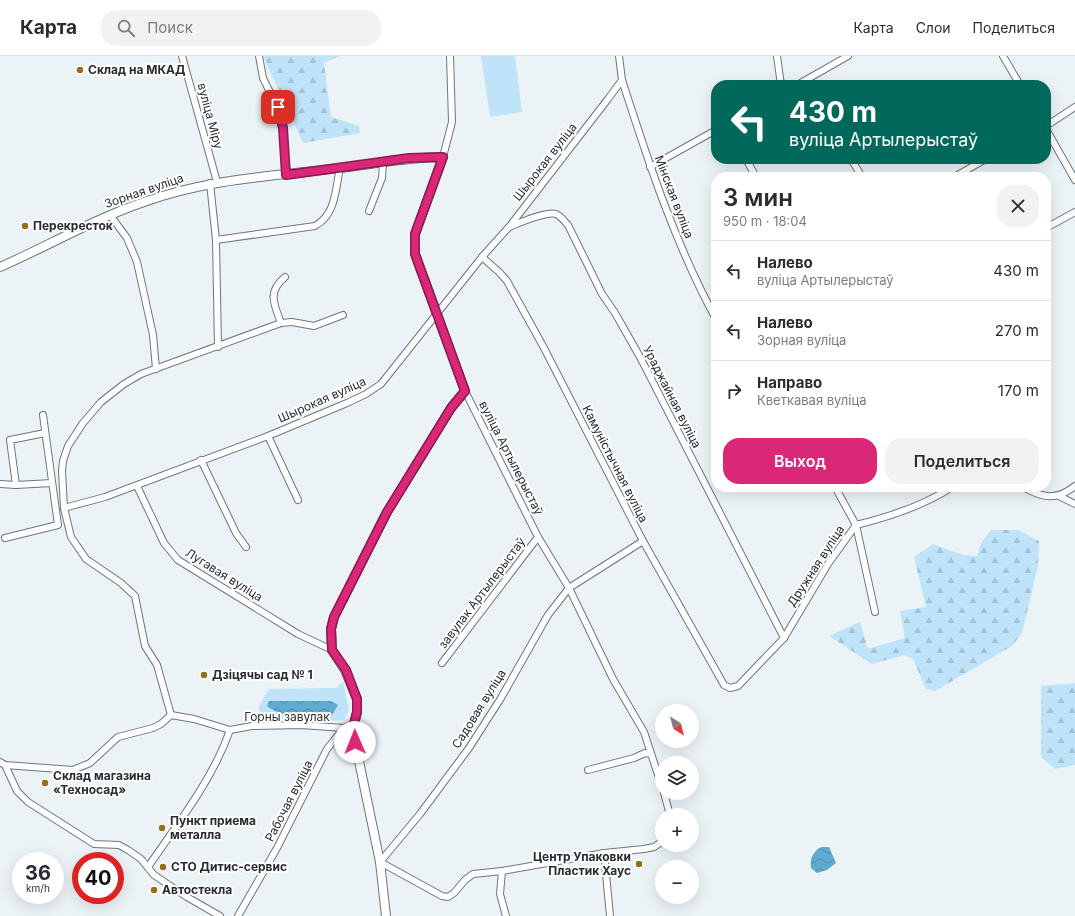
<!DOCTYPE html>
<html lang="ru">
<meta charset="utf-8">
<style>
body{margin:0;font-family:Inter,sans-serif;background:#f2f2f3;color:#2b2b33;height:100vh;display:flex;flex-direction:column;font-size:15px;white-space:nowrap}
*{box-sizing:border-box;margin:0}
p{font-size:13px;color:#7c7c81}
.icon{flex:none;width:22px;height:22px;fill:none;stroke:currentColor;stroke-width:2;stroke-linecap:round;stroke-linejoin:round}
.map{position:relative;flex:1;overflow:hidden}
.sheet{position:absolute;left:711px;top:116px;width:340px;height:320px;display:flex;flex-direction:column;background:#fff;border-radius:16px;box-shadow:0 4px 16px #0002}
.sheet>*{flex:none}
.top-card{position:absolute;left:711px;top:24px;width:340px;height:84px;border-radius:16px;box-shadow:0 4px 16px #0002;background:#00695c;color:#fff;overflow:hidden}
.needle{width:26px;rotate:144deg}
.controls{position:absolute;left:655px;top:648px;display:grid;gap:8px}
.controls a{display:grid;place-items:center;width:44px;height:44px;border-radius:50%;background:#fff;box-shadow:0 4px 16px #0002;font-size:20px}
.speed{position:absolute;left:12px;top:796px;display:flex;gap:8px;font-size:20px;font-weight:700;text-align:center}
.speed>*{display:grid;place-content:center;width:52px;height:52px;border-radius:50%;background:#fff;box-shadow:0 4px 16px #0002;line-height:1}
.speed small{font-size:10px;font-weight:400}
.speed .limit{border:6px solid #d22;background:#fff;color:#111}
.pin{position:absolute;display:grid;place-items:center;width:34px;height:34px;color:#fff;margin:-17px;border-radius:8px;box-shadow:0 2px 6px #0006}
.me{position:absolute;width:44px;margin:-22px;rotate:359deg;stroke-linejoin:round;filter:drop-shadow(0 0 3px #0008)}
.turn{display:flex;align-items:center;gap:14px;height:84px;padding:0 12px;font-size:18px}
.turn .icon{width:52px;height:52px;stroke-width:2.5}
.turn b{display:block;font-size:28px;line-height:34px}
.round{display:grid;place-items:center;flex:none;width:42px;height:42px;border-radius:16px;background:#f2f2f3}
.overview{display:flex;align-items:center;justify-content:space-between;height:68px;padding:0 12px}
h1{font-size:24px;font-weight:600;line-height:30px}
.action{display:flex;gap:8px;margin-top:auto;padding:8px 12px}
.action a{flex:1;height:46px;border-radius:16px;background:#db2777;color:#fff;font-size:16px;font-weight:600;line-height:46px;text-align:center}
.action a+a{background:#f2f2f3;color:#2b2b33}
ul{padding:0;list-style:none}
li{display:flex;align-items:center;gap:12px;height:60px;padding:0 12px;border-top:1px solid #e1e1e2}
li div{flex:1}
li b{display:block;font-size:15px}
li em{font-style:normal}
header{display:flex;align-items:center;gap:24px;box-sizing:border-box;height:56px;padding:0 20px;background:#fff;border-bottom:1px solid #e1e1e2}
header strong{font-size:19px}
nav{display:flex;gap:22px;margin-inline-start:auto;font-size:14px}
.search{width:280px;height:36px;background:#f2f2f3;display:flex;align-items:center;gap:10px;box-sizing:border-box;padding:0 14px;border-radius:16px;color:#7c7c81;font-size:15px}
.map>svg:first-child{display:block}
.green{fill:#bfe3f8}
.forest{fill:url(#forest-firs)}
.water{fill:url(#water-waves)}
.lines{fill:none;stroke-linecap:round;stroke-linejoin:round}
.minor-casing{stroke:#6e767a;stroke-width:8}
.tertiary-casing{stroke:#6e767a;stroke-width:10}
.minor{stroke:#fff;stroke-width:6}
.tertiary{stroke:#fff;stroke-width:8}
.route-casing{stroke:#8e194d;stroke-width:10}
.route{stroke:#db2777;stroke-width:7}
.poi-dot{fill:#956f19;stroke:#fff;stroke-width:1.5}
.labels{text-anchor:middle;stroke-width:4;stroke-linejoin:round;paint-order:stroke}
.poi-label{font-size:12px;font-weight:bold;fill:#292c2e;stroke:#fff;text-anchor:start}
.street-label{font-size:12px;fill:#292c2e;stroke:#fff}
</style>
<header>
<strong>Карта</strong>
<div class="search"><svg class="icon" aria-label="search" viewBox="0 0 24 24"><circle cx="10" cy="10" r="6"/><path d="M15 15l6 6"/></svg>Поиск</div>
<nav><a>Карта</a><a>Слои</a><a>Поделиться</a></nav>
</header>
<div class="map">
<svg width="1075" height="860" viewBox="0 0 1075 860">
<defs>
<pattern id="forest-firs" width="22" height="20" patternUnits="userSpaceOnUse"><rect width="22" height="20" fill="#bfe3f8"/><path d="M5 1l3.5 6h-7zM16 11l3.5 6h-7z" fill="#a4c3d5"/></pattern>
<pattern id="water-waves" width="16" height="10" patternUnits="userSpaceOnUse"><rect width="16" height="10" fill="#60abd1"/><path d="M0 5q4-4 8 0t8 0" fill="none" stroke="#4f8baa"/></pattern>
</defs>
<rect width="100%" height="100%" fill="#ebf3f7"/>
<!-- green -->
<g class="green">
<path d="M481,0h34l7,56 -32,5z"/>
<path d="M343,626l6,28 -5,10 -28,2 -5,-4 -51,1 -1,-13 10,-17 67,-1z"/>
</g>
<!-- forest -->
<g class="forest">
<path d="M263,0h77l-16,7 7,54 28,9 1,7 -57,10z"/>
<path d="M991,474h27l21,11 -1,25 -16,67 -10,13 -77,45 -9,-2 -13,-30 -8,-4 -33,9 -43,-28 31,-14 8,27 37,-11 -5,-27 26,-4 -12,-50 19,-13 30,11 14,1 4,-13z"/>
<path d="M1075,627v82l-20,4 -14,-12v-71z"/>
</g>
<!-- water -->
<g class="water">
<path d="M269,645h62l7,4 -6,10c-21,0 -48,5 -65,-9z"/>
<path d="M821,791h8l7,16 -9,7 -10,3 -6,-5c-1,-10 1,-15 10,-21z"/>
</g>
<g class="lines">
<!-- minor casing -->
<g class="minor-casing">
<g id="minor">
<path d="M182,0l35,126"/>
<path d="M259,0l4,22 19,39 4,58"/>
<path d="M777,0l4,29"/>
<path d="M1003,0l17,29"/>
<path d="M622,24c26,81 53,164 94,239"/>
<path d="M797,29l51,-29"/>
<path d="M1046,70l29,-19"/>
<path d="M1046,73l29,51"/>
<path d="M443,101l9,-35 -2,-66"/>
<path d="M746,103l10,18"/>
<path d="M851,103l11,18"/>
<path d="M650,111l66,-37"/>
<path d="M954,121l32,-18"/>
<path d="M210,127l6,57 2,107"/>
<path d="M369,155l13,-33 1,-16"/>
<path d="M110,159l17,23 10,24 16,73 3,34"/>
<path d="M509,171c10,-4 37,-16 47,-13 5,2 8,7 12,11l34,69 13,19 25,44 144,281"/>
<path d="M1046,172l29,-16"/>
<path d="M216,184l99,-14c21,-12 20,-35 25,-58"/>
<path d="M482,201l17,15 8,9 37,67 99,193 81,144 6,3 8,-2 46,-48 44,-74 28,-39c33,-8 67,-19 96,-38"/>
<path d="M281,267c-7,-19 -14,-31 4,-46"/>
<path d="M465,335l73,146 31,51 44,91 31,53 18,55"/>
<path d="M45,377l-35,7 6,45 36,-2"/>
<path d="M268,380l30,64"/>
<path d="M201,404l35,73 10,14"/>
<path d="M0,428l16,1"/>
<path d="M137,430l27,57 14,17 120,74 34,16"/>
<path d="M835,431l21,38 19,87"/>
<path d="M1023,431c20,11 33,14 52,-1"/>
<path d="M1059,440l16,8"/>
<path d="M64,452l41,-11 163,-61 79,-33 19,-9 15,-10 101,-127 27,-30 99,-128 14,-19 -3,-24"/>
<path d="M5,482l53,-13 -15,-110"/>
<path d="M643,485l-74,47 -21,27 -47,83 -32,50 -49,66 -40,48 62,34 6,1 6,-4 11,-13 8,-6 29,-3 102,-18 40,-4 10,-2 6,-4 2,-6"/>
<path d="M442,607l96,-126"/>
<path d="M171,659l-14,-50 -12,-19 -10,-50 -14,-13 -35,-24 -15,-22 -7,-29 -2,-37 1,-10 5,-15 15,-23 18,-21 23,-18 17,-10 140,-51 11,-1 22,4 29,-11"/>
<path d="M171,659l23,4 36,11 22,-4 49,-1 43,3"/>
<path d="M0,706l5,3 68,5 17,-7 28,-26 35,-9 8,-4 10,-9"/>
<path d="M5,709l12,26 11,11 66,42 25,1 9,5 13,9 13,16 33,22 33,19"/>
<path d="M588,714l46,-12 11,-5 6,1"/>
<path d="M664,737l6,22"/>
<path d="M604,797l6,63"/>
<path d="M148,811c30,-44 64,-86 82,-137"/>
<path d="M502,815l-2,23 6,22"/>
<path d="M238,860l39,-68 50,-99 17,-21 10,-4"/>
</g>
</g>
<!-- tertiary casing -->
<g class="tertiary-casing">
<path id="tertiary" d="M0,211c48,-21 94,-48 144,-65 63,-23 130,-26 197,-34 34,-4 67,-11 102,-11l-28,77v20l50,137 -14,17 -64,104 -53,105 -3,12 1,21 13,20 12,29v13l-3,12 1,18 25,120 6,54"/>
</g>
<!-- minor -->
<use href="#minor" class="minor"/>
<!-- tertiary -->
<use href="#tertiary" class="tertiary"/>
</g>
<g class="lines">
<!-- route casing -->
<g class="route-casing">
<path id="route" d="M278,51l5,21 3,47 123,-17 34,-1 -28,77v20l50,137 -14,17 -64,104 -53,105 -3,12 1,21 14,20 11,29v13l-3,12 1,18"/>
</g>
<!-- route -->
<use href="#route" class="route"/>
</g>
<!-- markers -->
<g class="poi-dot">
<circle cx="80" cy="14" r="4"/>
<circle cx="25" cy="170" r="4"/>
<circle cx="204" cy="619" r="4"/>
<circle cx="45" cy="727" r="4"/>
<circle cx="162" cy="772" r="4"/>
<circle cx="639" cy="808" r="4"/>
<circle cx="163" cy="811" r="4"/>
<circle cx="154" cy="834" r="4"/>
</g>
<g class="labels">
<!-- poi labels -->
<g class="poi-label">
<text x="88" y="18">Склад на МКАД</text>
<text x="33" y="174">Перекресток</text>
<text x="212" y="623">Дзіцячы сад № 1</text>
<text x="53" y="724">Склад магазина<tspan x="53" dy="14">«Техносад»</tspan></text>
<text x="170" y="769">Пункт приема<tspan x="170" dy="14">металла</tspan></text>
<text x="631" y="805" text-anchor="end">Центр Упаковки<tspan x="631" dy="14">Пластик Хаус</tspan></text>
<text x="171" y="815">СТО Дитис-сервис</text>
<text x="162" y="838">Автостекла</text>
</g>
<!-- street labels -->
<g class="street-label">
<text transform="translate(210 60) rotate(75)" y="4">вуліца Міру</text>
<text transform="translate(545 106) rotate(-52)" y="4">Шырокая вуліца</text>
<text transform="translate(144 135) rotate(-19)" y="4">Зорная вуліца</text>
<text transform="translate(674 141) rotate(69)" y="4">Мінская вуліца</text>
<text transform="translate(672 341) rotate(63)" y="4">Ураджайная вуліца</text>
<text transform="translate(322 344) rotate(-24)" y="4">Шырокая вуліца</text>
<text transform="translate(511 402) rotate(63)" y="4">вуліца Артылерыстаў</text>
<text transform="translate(615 408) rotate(63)" y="4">Камуністычная вуліца</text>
<text transform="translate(816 510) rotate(-57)" y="4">Дружная вуліца</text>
<text transform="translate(224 519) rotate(32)" y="4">Лугавая вуліца</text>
<text transform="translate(482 537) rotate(-53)" y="4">завулак Артылерыстаў</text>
<text transform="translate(479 653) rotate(-58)" y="4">Садовая вуліца</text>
<text x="287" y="665">Горны завулак</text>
<text transform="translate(289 745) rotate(-63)" y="4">Рабочая вуліца</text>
</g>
</g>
</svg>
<div class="controls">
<a><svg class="needle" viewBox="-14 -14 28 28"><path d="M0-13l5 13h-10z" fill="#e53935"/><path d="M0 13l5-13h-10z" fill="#7c7c81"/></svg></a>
<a><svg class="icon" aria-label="layers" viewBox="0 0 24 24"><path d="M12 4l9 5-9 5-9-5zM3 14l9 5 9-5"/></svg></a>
<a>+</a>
<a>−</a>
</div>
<div class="speed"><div>36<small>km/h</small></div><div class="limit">40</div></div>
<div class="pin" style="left:278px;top:51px;background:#d93025"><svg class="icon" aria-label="arrive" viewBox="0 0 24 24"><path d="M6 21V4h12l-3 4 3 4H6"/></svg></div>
<svg class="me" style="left:355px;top:686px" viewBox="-20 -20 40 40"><circle r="19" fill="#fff"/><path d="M0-13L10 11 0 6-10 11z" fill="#db2777"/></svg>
<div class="top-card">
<div class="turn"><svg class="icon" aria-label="left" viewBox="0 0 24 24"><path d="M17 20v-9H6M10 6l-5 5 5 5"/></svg><div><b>430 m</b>вуліца Артылерыстаў</div></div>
</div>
<section class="sheet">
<div class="overview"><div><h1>3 мин</h1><p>950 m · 18:04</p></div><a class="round"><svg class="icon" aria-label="close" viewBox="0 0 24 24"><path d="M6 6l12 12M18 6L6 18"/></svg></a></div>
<ul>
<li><svg class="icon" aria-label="left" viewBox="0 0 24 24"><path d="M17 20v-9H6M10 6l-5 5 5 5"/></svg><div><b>Налево</b><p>вуліца Артылерыстаў</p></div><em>430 m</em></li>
<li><svg class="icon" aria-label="left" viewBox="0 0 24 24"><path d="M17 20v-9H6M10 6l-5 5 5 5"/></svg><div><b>Налево</b><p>Зорная вуліца</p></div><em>270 m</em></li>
<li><svg class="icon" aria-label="right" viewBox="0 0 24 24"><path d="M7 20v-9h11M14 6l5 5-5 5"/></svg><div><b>Направо</b><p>Кветкавая вуліца</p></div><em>170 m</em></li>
</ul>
<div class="action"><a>Выход</a><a>Поделиться</a></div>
</section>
</div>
